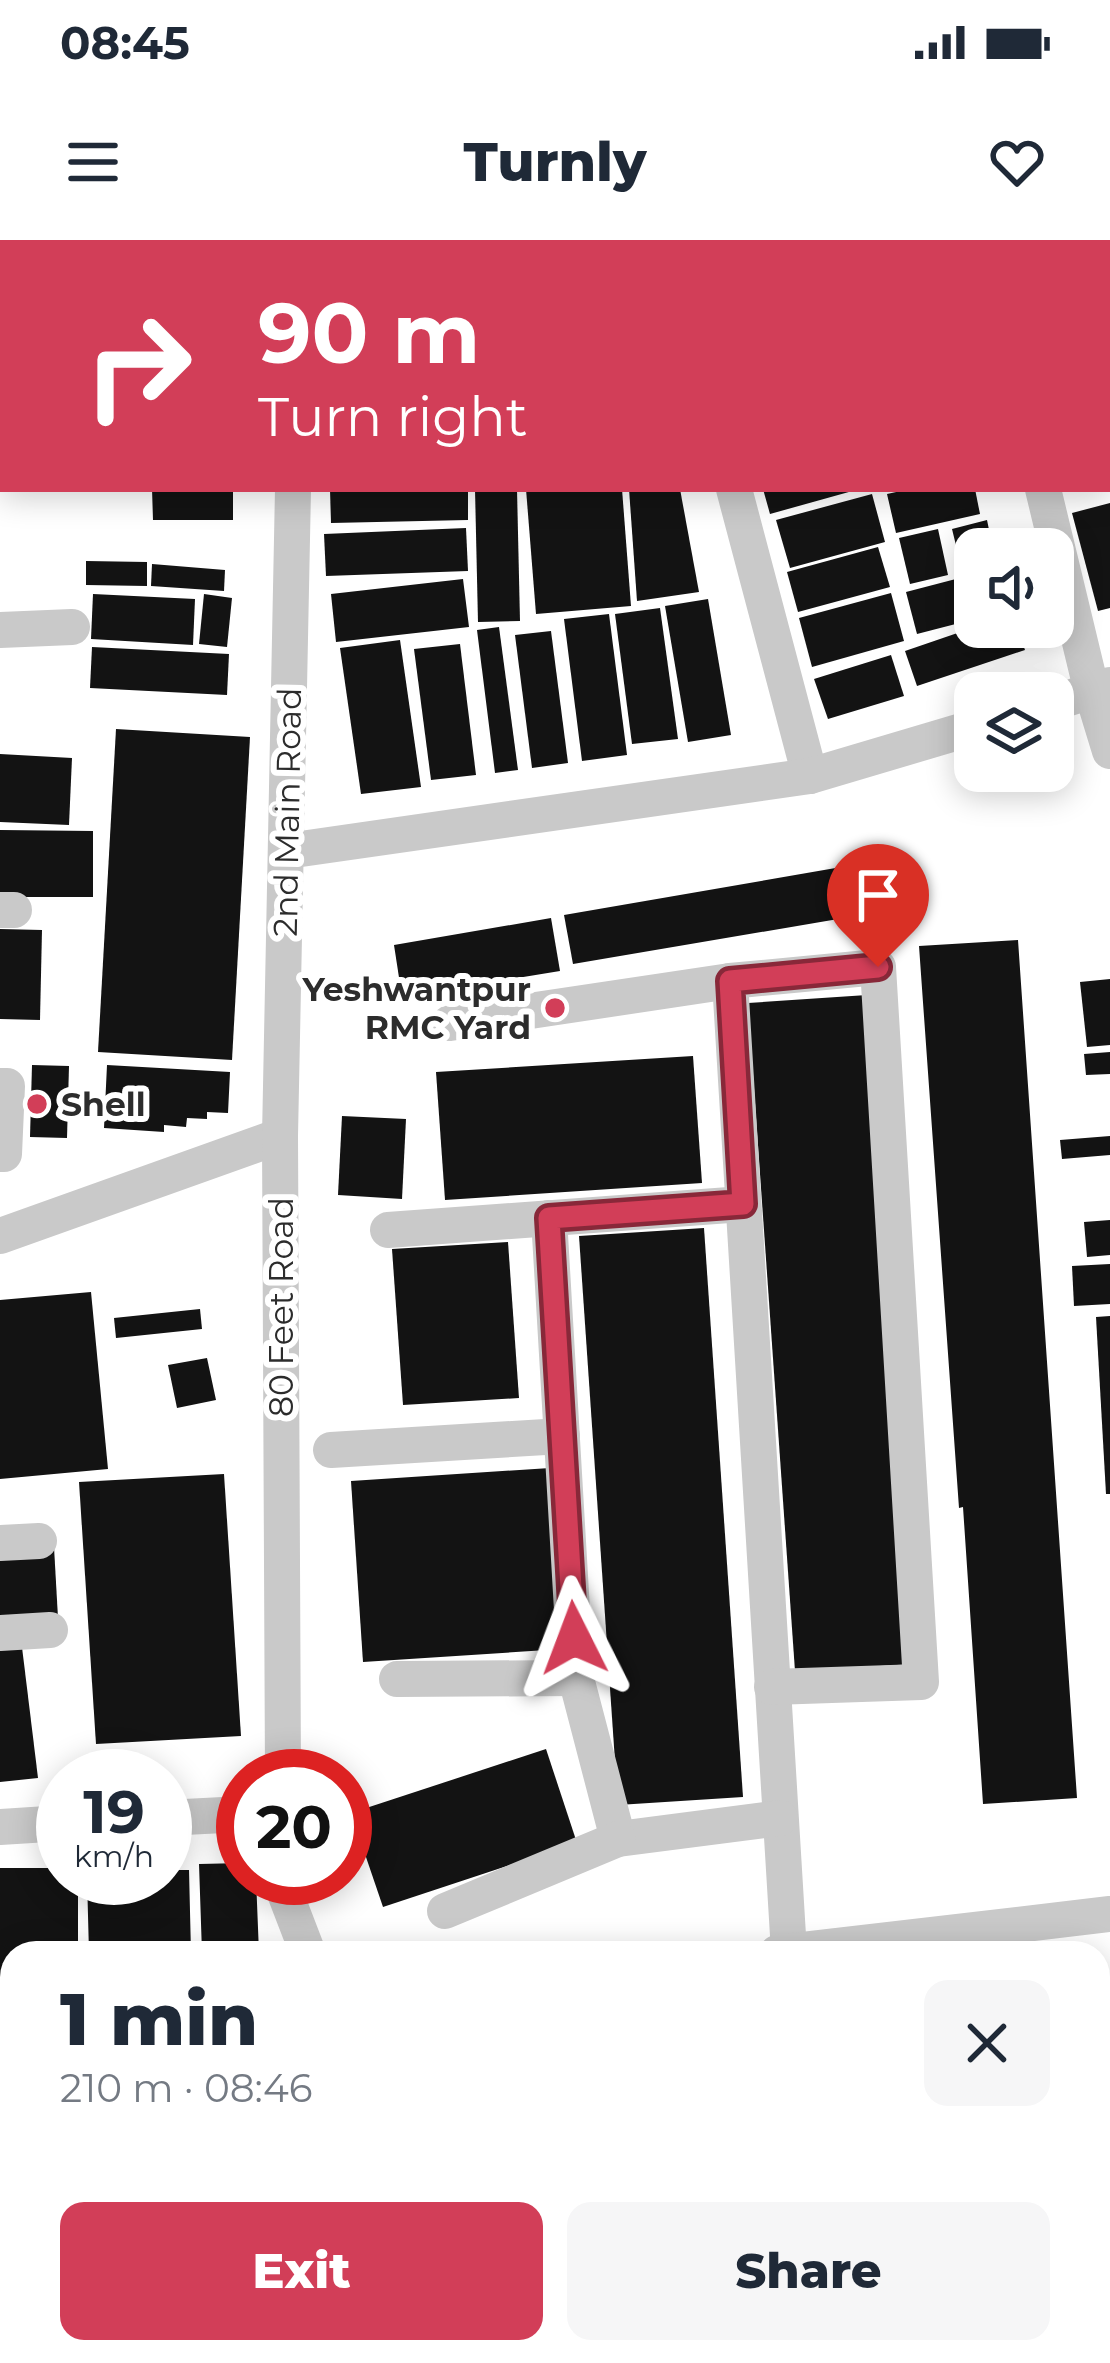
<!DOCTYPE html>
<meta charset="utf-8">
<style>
body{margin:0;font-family:Montserrat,sans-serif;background:#f6f6f7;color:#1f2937;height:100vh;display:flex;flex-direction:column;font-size:45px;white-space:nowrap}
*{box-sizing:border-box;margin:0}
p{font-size:39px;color:#747a83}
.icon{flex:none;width:66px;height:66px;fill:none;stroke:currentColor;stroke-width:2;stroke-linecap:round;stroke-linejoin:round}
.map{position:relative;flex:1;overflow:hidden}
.drawer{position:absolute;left:0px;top:1701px;width:1110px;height:423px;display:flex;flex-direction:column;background:#fff;border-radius:36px 36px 0 0;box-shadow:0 6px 30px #0003}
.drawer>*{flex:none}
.top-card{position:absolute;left:0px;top:0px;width:1110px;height:252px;box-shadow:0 6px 30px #0003;background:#d23e58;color:#fff;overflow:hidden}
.controls{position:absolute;left:954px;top:288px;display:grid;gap:24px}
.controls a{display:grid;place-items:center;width:120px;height:120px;border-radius:24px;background:#fff;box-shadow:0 6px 30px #0003;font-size:60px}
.speed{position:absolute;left:36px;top:1509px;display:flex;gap:24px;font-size:60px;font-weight:700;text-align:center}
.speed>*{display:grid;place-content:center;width:156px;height:156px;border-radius:50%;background:#fff;box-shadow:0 6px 30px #0003;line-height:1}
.speed small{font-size:30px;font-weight:400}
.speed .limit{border:18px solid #d22;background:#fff;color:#111}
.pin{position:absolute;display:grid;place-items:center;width:102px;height:102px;color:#fff;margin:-123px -51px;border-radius:50% 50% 50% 0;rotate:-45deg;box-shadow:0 0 12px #0007}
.pin .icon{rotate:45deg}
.me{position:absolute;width:132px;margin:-66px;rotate:357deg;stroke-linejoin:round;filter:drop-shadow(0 0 9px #0008)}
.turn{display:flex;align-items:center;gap:42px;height:252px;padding:0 60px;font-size:54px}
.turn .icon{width:156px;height:156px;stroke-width:2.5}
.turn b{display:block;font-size:84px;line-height:102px}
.round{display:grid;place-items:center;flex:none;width:126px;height:126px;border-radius:24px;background:#f6f6f7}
.headline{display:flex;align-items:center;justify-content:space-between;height:204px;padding:0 60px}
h1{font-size:72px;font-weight:800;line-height:90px}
.primary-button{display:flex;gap:24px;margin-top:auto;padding:24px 60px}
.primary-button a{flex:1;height:138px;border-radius:24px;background:#d23e58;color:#fff;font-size:48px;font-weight:800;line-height:138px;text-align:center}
.primary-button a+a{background:#f6f6f7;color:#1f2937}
.status{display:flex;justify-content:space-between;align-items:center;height:84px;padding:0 60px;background:#fff;direction:ltr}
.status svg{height:33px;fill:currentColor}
header{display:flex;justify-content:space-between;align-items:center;height:156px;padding:0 60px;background:#fff;font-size:54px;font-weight:800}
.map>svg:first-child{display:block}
.building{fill:#131313}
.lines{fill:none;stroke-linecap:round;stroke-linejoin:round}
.minor{stroke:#c9c9c9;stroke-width:36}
.route-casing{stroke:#882839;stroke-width:30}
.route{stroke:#d23e58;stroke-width:21}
.poi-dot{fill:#d23e58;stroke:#fff;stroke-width:4.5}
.labels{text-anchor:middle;stroke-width:12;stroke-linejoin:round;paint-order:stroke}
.street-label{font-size:33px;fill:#2c2c2c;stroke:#fff}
.poi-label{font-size:33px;font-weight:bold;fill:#2c2c2c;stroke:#fff;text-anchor:end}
</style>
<div class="status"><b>08:45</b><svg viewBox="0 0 49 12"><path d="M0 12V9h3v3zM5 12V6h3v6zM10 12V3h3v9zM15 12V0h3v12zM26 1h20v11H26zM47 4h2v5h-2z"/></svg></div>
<header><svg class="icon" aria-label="menu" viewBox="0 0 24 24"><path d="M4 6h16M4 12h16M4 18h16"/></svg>Turnly<svg class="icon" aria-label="heart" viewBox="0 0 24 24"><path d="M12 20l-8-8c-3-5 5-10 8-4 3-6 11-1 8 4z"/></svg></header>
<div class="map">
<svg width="1110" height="2123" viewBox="0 0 1110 2123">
<rect width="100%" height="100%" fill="#fff"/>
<!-- building -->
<g class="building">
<path d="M152,249h81v31h-80z"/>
<path d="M330,249h138v31l-137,3z"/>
<path d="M475,249h42l3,132 -42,1z"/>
<path d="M526,249h96l9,117 -95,8z"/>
<path d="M629,249h51l19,103 -62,9z"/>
<path d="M763,249h93v1l-86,24z"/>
<path d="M910,249h65l5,25 -84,19 -9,-39z"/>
<path d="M872,254l13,48 -95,26 -14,-48z"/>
<path d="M1110,263v105l-12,3 -26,-98z"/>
<path d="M987,280l6,29h-18v18l-13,3 -10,-41z"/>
<path d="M466,288l2,43 -142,5 -2,-42z"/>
<path d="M938,289l10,46 -38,9 -11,-46z"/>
<path d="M878,307l12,40 -92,25 -11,-40z"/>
<path d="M86,321l61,1v24l-61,-1z"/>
<path d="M152,324l73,6 -1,21 -73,-5z"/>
<path d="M975,334v45l-58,15 -11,-42z"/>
<path d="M463,339l6,48 -133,15 -5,-48z"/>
<path d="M891,353l13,48 -92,26 -13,-49z"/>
<path d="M93,354l102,5 -2,46 -102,-6z"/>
<path d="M204,354l28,4 -5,49 -28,-3z"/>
<path d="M708,359l23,136 -43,7 -23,-136z"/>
<path d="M660,368l18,131 -46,5 -17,-130z"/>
<path d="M609,374l18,141 -45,6 -18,-142z"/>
<path d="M499,387l19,143 -23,3 -18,-143z"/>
<path d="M975,387h42l8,23 -108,36 -12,-35z"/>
<path d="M551,391l17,132 -36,5 -17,-133z"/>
<path d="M400,400l21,147 -60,7 -21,-146z"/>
<path d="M460,404l16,131 -45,5 -17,-131z"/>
<path d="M92,407l137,7 -2,41 -137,-7z"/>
<path d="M891,415l13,41 -76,23 -14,-40z"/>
<path d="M116,489l134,8 -18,323 -134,-8z"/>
<path d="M0,514l72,4 -3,67 -69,-3z"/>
<path d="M0,590l93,1v66h-93z"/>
<path d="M876,621l9,50 -312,53 -9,-49z"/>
<path d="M551,678l9,53 -158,26 -8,-52z"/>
<path d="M0,689l42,1 -2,90 -40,-1z"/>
<path d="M1018,700l59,858 -94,6 -20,-297 -4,1 -40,-562z"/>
<path d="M1110,739v66l-23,2 -7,-65z"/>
<path d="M867,755l47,669 -119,7 -47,-668z"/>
<path d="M1110,812v22l-24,1 -2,-21z"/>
<path d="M693,816l9,127 -257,17 -9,-128z"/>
<path d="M32,825l37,1 -2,72 -37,-1z"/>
<path d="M107,825l123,7 -2,41 -21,-1v7l-20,-1 -1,9 -22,-2v7l-60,-4z"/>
<path d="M342,876l64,3 -4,80 -64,-4z"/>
<path d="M1110,896v19l-48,4 -2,-19z"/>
<path d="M1110,980v35l-23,2 -3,-35z"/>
<path d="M704,988l39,569 -125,8 -39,-569z"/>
<path d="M508,1002l11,156 -116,7 -11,-156z"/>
<path d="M1110,1024v40l-36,2 -2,-40z"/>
<path d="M91,1052l17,177 -108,10v-179z"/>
<path d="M200,1069l2,20 -86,9 -2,-20z"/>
<path d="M1110,1076v178h-4l-10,-177z"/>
<path d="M207,1118l9,42 -39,8 -9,-43z"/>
<path d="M550,1228l12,181 -199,13 -12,-181z"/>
<path d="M224,1234l17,262 -145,8 -17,-262z"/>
<path d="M54,1307l4,71 -58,5v-73z"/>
<path d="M21,1399l17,139 -38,4v-141z"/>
<path d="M546,1509l31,94 -194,64 -32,-94z"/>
<path d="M243,1623v15h13l3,75h-57l-3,-89z"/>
<path d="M0,1628h63v10h15v75h-66v112h-12z"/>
<path d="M165,1630h24l2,83h-102l-2,-75h78z"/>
<path d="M1098,2027h10l1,96h-443v-11h432z"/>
<path d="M4,2033h8v79h434v11h-442z"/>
</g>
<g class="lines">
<!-- minor -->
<g class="minor">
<path d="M293,0v3"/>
<path d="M675,0v3"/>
<path d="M984,0v3"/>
<path d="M734,249l76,287"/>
<path d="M1043,249l49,203 18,59"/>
<path d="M0,390l72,-3"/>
<path d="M1053,463l57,-18"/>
<path d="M287,611l523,-75 165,-49"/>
<path d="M0,670h14"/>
<path d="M730,741l59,971"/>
<path d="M450,783l280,-42 148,-14 43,715 -149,5"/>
<path d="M0,846h7l-3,68h-4"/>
<path d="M549,978l27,460 42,161 162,-21"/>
<path d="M388,990l355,-26"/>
<path d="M0,996l280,-100"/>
<path d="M331,1210l231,-14"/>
<path d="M0,1303l39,-2"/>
<path d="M0,1393l50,-3"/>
<path d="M397,1439l179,-1"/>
<path d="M283,1536l-3,-640 13,-647"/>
<path d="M165,1578l78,-4"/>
<path d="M0,1587l63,-4"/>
<path d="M283,1638v10l25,65"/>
<path d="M445,1671l173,-72"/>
<path d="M777,1713l333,-39"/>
<path d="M0,1880h12"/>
<path d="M1098,1892h12"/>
<path d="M1098,2004l12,3"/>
<path d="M0,2005h12"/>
</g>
</g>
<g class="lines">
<!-- route casing -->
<g class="route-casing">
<path id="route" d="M574,1398l-25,-420 194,-14 -13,-223 148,-14"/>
</g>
<!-- route -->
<use href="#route" class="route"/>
</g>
<!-- markers -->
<g class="poi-dot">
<circle cx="555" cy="768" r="12"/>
<circle cx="37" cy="864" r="12"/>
</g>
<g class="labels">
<!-- street labels -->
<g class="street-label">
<text transform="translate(287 572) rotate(-89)" y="12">2nd Main Road</text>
<text transform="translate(281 1067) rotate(-90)" y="12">80 Feet Road</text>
</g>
<!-- poi labels -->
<g class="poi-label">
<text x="531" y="761">Yeshwantpur<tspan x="531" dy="38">RMC Yard</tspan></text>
<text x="61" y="876" text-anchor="start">Shell</text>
</g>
</g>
</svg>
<div class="controls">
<a><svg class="icon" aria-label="sound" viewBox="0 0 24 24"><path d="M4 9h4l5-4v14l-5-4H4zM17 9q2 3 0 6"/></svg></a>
<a><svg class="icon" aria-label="layers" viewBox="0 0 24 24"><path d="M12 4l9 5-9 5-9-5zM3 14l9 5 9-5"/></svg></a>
</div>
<div class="speed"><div>19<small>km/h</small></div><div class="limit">20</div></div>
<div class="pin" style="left:878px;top:727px;background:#d93025"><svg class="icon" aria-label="arrive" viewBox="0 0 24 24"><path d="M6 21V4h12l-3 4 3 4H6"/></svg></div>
<svg class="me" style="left:574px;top:1398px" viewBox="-20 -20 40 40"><path d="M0-17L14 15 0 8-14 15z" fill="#d23e58" stroke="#fff" stroke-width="4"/></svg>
<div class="top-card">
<div class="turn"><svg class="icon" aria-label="right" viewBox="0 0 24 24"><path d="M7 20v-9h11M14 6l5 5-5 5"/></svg><div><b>90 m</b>Turn right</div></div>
</div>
<section class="drawer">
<div class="headline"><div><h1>1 min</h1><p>210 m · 08:46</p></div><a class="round"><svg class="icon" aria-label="close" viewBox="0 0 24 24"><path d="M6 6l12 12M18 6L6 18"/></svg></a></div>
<div class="primary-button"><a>Exit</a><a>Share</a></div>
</section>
</div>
